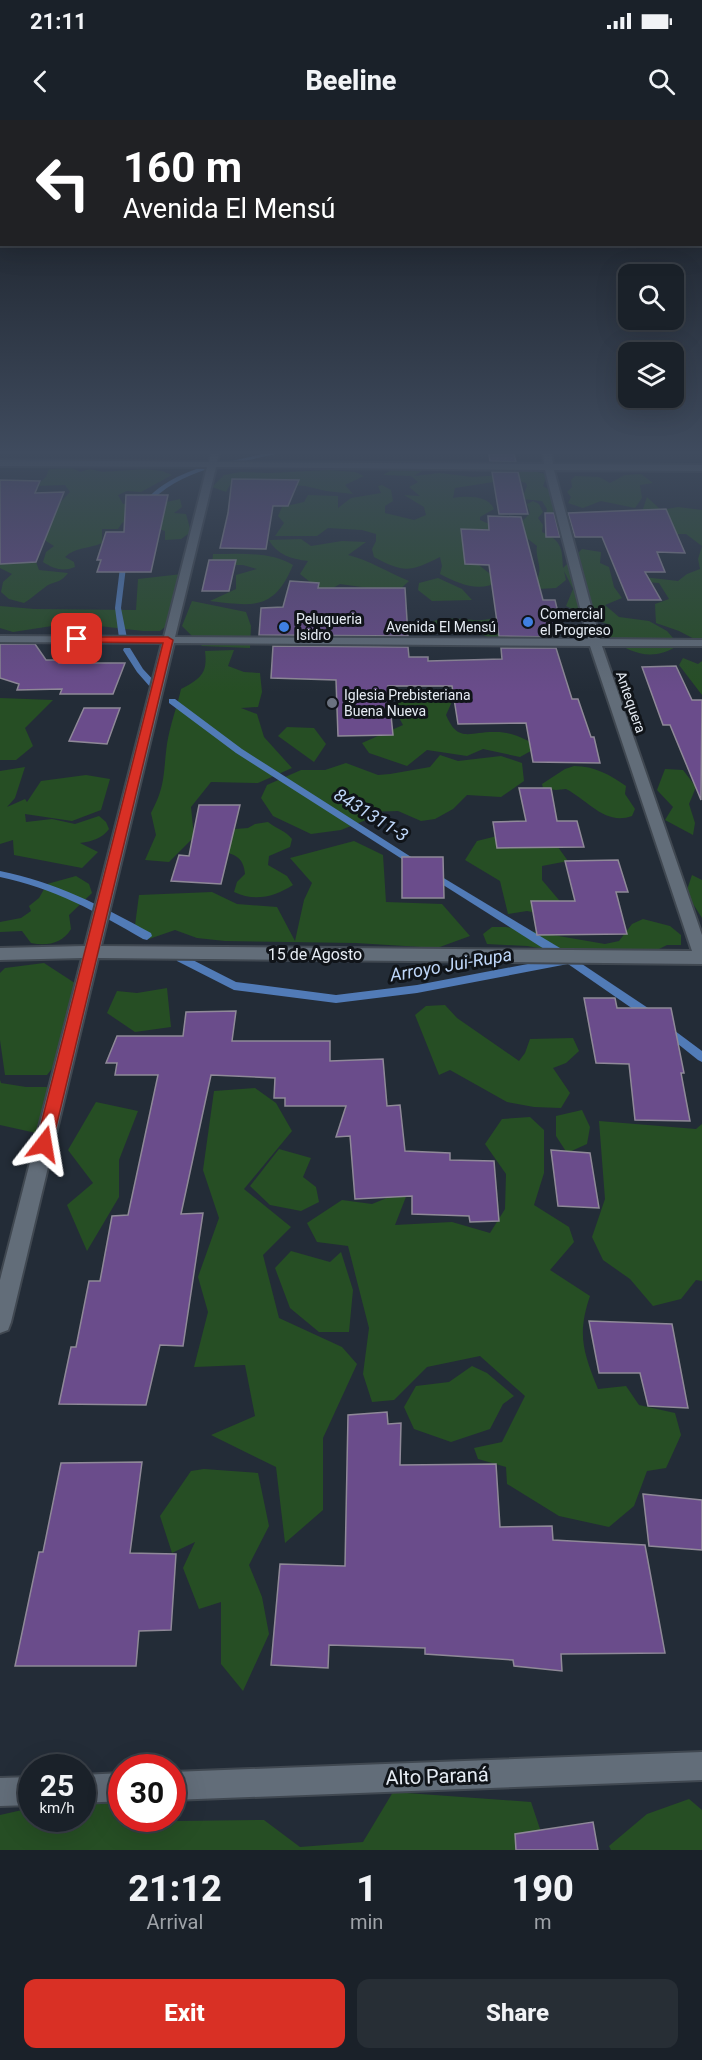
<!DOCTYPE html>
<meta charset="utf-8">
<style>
body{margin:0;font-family:Roboto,sans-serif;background:#272e35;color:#f1f3f6;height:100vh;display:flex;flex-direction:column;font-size:22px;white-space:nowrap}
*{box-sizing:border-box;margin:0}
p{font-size:20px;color:#9fa3a8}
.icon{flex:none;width:33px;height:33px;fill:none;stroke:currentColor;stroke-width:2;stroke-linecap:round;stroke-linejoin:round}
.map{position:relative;height:1730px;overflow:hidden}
.side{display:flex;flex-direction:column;background:#1a2129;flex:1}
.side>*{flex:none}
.top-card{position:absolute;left:0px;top:0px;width:702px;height:126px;box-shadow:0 6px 24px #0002,0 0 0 2px #383e46;background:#202124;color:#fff;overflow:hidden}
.controls{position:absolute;left:618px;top:144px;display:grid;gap:12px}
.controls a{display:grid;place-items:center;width:66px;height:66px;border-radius:12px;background:#1a2129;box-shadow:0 6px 24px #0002,0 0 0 2px #383e46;font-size:30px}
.speed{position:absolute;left:18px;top:1634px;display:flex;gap:12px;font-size:30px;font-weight:700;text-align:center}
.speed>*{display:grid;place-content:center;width:78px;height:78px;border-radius:50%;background:#1a2129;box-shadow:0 6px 24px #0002,0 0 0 2px #383e46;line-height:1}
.speed small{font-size:15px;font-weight:400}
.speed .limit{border:9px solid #d22;background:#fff;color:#111}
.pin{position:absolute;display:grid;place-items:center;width:51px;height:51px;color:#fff;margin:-26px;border-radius:12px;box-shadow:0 3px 9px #0006}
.me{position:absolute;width:66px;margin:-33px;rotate:14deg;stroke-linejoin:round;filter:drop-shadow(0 0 4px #0008)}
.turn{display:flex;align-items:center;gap:21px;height:126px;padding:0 24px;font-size:27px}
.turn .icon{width:78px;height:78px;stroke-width:2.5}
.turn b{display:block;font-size:42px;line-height:51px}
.eta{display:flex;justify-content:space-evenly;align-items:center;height:102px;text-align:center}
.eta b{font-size:36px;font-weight:800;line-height:42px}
.action{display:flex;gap:12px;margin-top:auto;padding:12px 24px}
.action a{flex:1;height:69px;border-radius:12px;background:#d93025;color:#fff;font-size:24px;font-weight:800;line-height:69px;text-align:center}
.action a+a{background:#272e35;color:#f1f3f6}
.status{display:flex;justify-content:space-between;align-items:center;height:42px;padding:0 30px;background:#1a2129;direction:ltr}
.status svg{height:16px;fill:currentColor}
header{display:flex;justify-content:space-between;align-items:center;height:78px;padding:0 24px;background:#1a2129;font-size:27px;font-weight:800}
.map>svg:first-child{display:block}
.green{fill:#264e24}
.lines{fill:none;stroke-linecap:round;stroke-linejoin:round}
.stream{fill:#517bb7;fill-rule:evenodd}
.building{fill:#6a4c8b;stroke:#8f8998;stroke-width:1.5}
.minor-casing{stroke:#404851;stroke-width:4}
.minor{fill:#626d79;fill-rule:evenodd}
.route{fill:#d93025;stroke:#8d1f18;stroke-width:1.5}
.shop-dot{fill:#3f7fe0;stroke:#101419;stroke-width:2}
.worship-dot{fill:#6b7280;stroke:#101419;stroke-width:2}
.labels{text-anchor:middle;stroke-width:6;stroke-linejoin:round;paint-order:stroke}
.far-poi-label{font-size:14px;fill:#e6ecf4;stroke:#101419;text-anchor:start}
.far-street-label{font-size:14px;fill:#e6ecf4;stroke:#101419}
.street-label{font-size:16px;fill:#e6ecf4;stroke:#101419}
.water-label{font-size:18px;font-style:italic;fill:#bed6f8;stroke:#101419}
.near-street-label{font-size:20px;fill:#e6ecf4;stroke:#101419}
</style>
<div class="status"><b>21:11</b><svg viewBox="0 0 49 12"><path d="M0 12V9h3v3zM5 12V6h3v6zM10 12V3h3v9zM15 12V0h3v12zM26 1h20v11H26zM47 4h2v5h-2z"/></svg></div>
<header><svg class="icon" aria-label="back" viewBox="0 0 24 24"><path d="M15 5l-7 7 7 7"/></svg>Beeline<svg class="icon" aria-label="search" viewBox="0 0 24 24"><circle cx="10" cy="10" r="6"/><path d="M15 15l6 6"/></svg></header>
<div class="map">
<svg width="702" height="1730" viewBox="0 0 702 1730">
<rect width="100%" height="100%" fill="#232c37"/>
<!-- green -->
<g class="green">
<path d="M398,346l27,3 -11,7 26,-3 32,4 32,-2 -4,6 -45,7 -2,10c13,-2 35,-3 41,11l-14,8v3l14,6 26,-2 10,-11 -3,-9 6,-3 6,3 4,8 -5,6 5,7 -1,7c20,9 20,16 21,36l19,-19 19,3 -1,11 9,4 5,20 8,11 -17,7 14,12 30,4 18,10 12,14c-27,17 -46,9 -70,-7l2,-13 -22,-7 -23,-12 7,-17 -9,-18 2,9 -10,8 -18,1c-2,-7 0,-9 1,-16 2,-8 -4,-17 -2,-27l-18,-14 -44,30 24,19c-19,12 -40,3 -59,-7l2,-8 -2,-9c-30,15 -36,16 -66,0l-2,-8 4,-8v-7l-14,-4 -34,-2 -11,8h-42l9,-13 -6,-7 4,-9 22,-5 4,-7 30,1v12l13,-10 30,-5 -3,-7 4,-1 9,5 2,11 -8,5v7l29,7 12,-5 -2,-8 -20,-12 16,1 -11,-9 9,-5 -7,-6 -28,-1z"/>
<path d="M72,348l8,4 10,-3 12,3 43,-3 17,2 10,4 -31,17 -14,-1 -9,4 5,9 39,-1 18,-4 2,8 -8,6 12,1 5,18 -10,7 -16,1v-9l-36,-12 -7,4 -4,6h-16v14c-13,6 -27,4 -37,14l9,5 1,5c-12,5 -21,2 -32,-5l3,-10 8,-6 -8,-5 -3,-6 15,-30 12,-13 -5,-7 -29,1 10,-9 3,-8z"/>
<path d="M329,350l26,2 9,4 -19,9 8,9 -27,-3 -21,-5 -73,-5 -6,11 -14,-5 12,-12 17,-3 29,1z"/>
<path d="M522,350h10l15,5 -4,11 13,8 4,13 -15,11 2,-9 -5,-8 -20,-2 5,-13 -1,-3 -15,-4z"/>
<path d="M641,354l12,9 -13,2 2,13 -7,10 -34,-7 -18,7 -15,-5 3,-6 -4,-5 5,-5 -1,-7 4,-4 24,1 11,6 15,-8z"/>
<path d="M647,377l14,13 17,-3 24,3v133l-23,-12 -23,-8 -1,-19 14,-5 -10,-16 -28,-2 -5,-6 52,6 9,-7 13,-5 -2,-10 4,-13 -16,-12h-34l6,-14 -15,-11z"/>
<path d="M301,419l10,7 31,-5 24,1 -18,13c21,5 41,18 61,26l-12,11 -57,-8 -16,9 -24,-19 8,-13c-16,-2 -31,-6 -39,-21z"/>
<path d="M0,433l36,9 3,8 29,3c-9,12 -15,7 -24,15 -7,5 -12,10 -20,15l-15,-4 -8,-7 2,-10 9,-8 -12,-6z"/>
<path d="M213,434c26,0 57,-3 80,11 -19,46 -40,41 -83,36l26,-12v-14l21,-6 -14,-4h-31z"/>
<path d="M182,454l-12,49 -10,8h-17l-44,-5h-47l-39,6 -13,-4v-22l34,3 102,1 2,-31z"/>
<path d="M438,458l24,11 10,11 -40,1 -14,-11 1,-7z"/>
<path d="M192,481l54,11 5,14 -1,22 -48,-2 -20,-20z"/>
<path d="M503,496l50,20 -3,5 -58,-2 -15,-7 -49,-1 -4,-5c16,-11 33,-7 50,-6 10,1 20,-2 29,-4z"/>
<path d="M234,530l-6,16 16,6 16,1 2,19 -4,15 -17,1 16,6 7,23 28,31 -34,15 -47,-1 -20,25 3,30 -25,25 -24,-2 11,-25 -5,-22c15,-28 12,-40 16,-69 3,-19 10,-37 14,-55 19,-10 27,-15 24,-38z"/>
<path d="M683,538l15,6 4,-3v34l-23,-30z"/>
<path d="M416,571h22l17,4 -9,20c12,28 23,17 47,17 16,-1 32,6 45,15l-18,10 -37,-8 -16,7 -40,-6 -20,16 -38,-13 -7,-10 41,-18 -6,-11v-12z"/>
<path d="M0,578l53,2 -28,28 8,18 -17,14h-16z"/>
<path d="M287,607l27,1 12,16 -12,18 -36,-26z"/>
<path d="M440,635l18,6 43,-5 21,7 2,18 -23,16 -34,-2 -14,14 -18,10 -14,2 -23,-10 -30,1 -2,8 -25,10 -30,4 -38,-18 -12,-18 6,-13 34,-15h24l21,-7 32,12 12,-1 40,-7z"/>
<path d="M574,646c21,0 36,9 52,20l-1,8 10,15 -3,7c-27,10 -44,-16 -66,-27l-10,1 -13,-2 -1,-4 23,-15z"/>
<path d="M25,647l-10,31 -8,9 18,-8 2,3 14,-21 45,-6 24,4 -9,31 -29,11 -47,-7 1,8 26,-3 23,5 24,-8 7,6 3,7c-8,10 -16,12 -29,14l18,9 -16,16 -68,-13 -1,-15 -13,4v-73z"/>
<path d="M665,649l18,1 13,17 -7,17 6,19 -2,12 -28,-15 8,-13 -16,-17z"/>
<path d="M268,702c8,7 17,8 24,17l-2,8 -21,9 -1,9 19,11 6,9c-19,12 -38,17 -59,7l3,-10 8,-8c-1,-17 -12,-22 -28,-22l6,-22 25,-2 7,-4z"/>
<path d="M497,716l58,7 13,18 -26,5v14l22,26 -5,11 -32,-6 -19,3 -8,-33 -35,-21 12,-19z"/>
<path d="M354,721l29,14 3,47 56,2 28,32 -33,12 -81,-5 -131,-2 -28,-3 -22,-8 -26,9 -15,-6 5,-38 73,-3 25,12 40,3 18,34 9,-41 8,-17 -22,-25z"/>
<path d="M692,755l10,5v38l-16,-25z"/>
<path d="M76,756l13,8 3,9 -23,22 2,14c-9,15 -24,17 -40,14l-9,-12 -22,1v-10l21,-4 10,-7 -2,-5 10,-8 8,-14z"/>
<path d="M643,799l27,7 11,9v10h-14l-20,10 -91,-4 -29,-5 -40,-2 -4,-10 9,-7h14l99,17 14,-3 13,-17z"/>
<path d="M44,843l40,26 -2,42 -35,44h-42l-5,-35v-67l5,-5z"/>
<path d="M167,868l4,39 -36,5 -28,-19 10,-22 20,2z"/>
<path d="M445,885l12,13 62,43 6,-8 5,-14 43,-1 6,13 -13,12 -13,5 17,25 -9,15 -27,-1 -27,-5 -57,-32 -11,5 -24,-60 11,-9z"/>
<path d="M0,960l1,3 25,4h22l-12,46 -36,-8z"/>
<path d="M255,968l21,15 16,28 -48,58 47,38 -28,28 16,63 63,29 15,17 -34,74v72l-38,33 -9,-76 -65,-32 44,-19 -10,-51 -51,2 14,-55 -10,-35 21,-59 -16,-48 11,-79z"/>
<path d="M96,982l42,9 -19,49v37l-32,54 -20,-46 26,-22 -25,-33z"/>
<path d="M582,990l8,17 -3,17 -20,9 -11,-17v-20z"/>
<path d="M530,997l14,13v43l-10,32 35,22 5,15 -24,28 40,26c-13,38 -7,56 8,93l28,-3 13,19 36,8 6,22 -15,33 -19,3 -13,35 -25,21 -50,-11 -52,-32 -1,-17 -28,-8 -4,-11 28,-6 23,-46 -45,-40 -53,11 -33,33 -22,2 -9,-28 6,-46 -21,-82 -31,-4 -10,-19 35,-23 30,4 37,-15 -14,36 57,-3 38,11 15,-24 1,-35 -21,-30 17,-25z"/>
<path d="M599,1001l97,8 6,-5v157l-6,-1 -15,19 -28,7 -23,-27 -27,-19 -11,-23 13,-38z"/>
<path d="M279,1029l32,9 -8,19 13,10 3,15 -18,9 -31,-6 -20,-19z"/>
<path d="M291,1131l39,11 11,-10 12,38 -4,42h-30l-29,-24 -15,-40z"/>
<path d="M472,1246l15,7 27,23 -11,8 -13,25 -39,13 -37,-13 -10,-22 12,-21 33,-4z"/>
<path d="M204,1349l54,4 11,53 -20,39 13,32 7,37 -26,57 -22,-27v-62l-22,7 -16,-41 12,-26 -23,11 -12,-37 31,-45z"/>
<path d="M393,1672l138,10 16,48h-547v-35l31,-7 1,10h50l1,-23 38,-2 1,25h48l7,3 87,-1 36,27 63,-5z"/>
<path d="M689,1679l13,11v40h-91l-2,-4 38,-32z"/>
</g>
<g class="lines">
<!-- stream -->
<g class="stream">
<path d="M281,330h13l-68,15 -3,-2z"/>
<path d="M206,346l3,2 -1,1c-25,8 -45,18 -62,38l-5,-1c17,-22 39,-32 65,-40z"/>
<path d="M124,437l3,2 -6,49 6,30 -4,2 -4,-2 -4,-30 6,-49z"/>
<path d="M124,528h6l13,21 14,15v4h-6l-14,-16 -14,-22z"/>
<path d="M169,579h6l67,50 177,113 2,2 -2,2h-6l-177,-113 -67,-50z"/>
<path d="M0,751c55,11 102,35 151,62l1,3 -5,4 -4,-1c-46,-27 -90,-51 -143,-62z"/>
<path d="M432,751l128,77 1,3 -1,3h-8l-123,-78 -2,-2z"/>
<path d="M181,834l55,28 100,13 81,-10 153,-29 84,56 1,3 -1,3h-8l-78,-54 -151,29 -81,10 -102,-13 -57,-29 -1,-3 1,-3z"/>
<path d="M667,905l35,26v11l-4,-2 -35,-28 -1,-3 1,-3z"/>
</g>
</g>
<!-- building -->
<g class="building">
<path d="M488,330h25l3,12 -26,-1z"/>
<path d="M492,352h26l10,42h-29z"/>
<path d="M232,359l67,1 -11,26h-15l-7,43 -46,-1 8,-35z"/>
<path d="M0,360l40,1 -5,12 29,-1 -28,70 -36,2z"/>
<path d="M126,375h42l-17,77h-54l4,-12h-4l9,-28h18z"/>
<path d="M666,389l19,44 -28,-1 8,20h-20l16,28h-33l-26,-63h-27l-7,-24z"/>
<path d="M545,393h9l6,24h-14z"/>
<path d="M488,396l33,1 22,83h12l7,29h-11l2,8 -54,-1 -10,-71 -24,-1 -4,-35 28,1z"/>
<path d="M209,440h27l-7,31h-27z"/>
<path d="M290,461l29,2 -1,5h87l3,48 -149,-1 2,-27 22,-1z"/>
<path d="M0,524h35l11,16h13v3h66l-12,31h-53l2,-5 -45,1 2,-6 -19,-6z"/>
<path d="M273,526l135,1 1,10h19v4l74,-2 -1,-11h55l16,51h6l13,38h3l6,26 -67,-1 -7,-39 -68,1 -6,-38h-64l5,49 -55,1 -2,-56 -65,-2z"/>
<path d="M676,546l16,34h10l-1,100 -31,-75h-7l-21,-58z"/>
<path d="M84,588h36l-13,36 -38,-3z"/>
<path d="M519,668h32l6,33h20l7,26 -87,1 -4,-26 33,-1z"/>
<path d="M199,685h41l-19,79 -50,-3 8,-26 10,1z"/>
<path d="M402,737h41l1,41h-42z"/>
<path d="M618,740l10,32h-12l11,42 -90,1 -6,-34h44l-10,-40z"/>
<path d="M584,878h31l2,10h54l13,65h-3l9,48 -55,-1 -6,-56 -33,-1z"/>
<path d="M236,891l-4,30h98v20l53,-2 4,47 13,-1 5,46 45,2v7l44,1 5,60 -29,1 -1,-6 -57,-2v-18l-57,3 -5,-63 -14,1 10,-31h-61v-8h-11l1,-20 -64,-3 -30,139 22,-1 -20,133 -23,-1 -14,60 -87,-1 12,-57h5l13,-66h11l12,-65 16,-1 30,-140h-43l2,-12h-11l11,-27h66l3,-24z"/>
<path d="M551,1030l39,3 9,55 -41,-2z"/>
<path d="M589,1201l83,3 16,84 -40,-2 -8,-33h-41z"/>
<path d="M387,1292l1,12 13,-1 -1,42 96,-1 4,63 52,-1 1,14 92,5 20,108 -104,1 1,17 -48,-5 -1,-6 -88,-6v-6l-96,-3 -1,23 -57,-3 9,-101 65,2 3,-151z"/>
<path d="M142,1342l-12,91 46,1 -5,76 -32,1 -3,35h-121l24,-114h4l18,-89z"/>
<path d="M643,1374l59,6v50l-53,-4z"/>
<path d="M593,1702l5,28h-82l-1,-16z"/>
</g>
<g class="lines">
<!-- minor casing -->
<g class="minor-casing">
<g id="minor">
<path d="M212,330h8l-3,12 327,2 -1,-14h8l2,14 149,1v6l-148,-1 46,169 102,1v6h-100l100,289v29l-604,-6 -87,364 -3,8 -8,3v-53l82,-322 -82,2v-12l85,-2 77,-303 -162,-1v-6l164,1 43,-170 -207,-1v-6l209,2zM216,347l329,3 43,169 -413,-2zM174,523l416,3 102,305 -591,-5z"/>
<path d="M702,1632v28l-530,20v-28z"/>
<path d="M122,1653v28l-40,2v-28z"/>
<path d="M32,1657v28l-32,1v-28z"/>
</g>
</g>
<!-- minor -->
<use href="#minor" class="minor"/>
</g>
<!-- sky -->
<linearGradient id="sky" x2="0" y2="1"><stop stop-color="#13181e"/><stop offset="0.58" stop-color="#3f4b5e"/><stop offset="1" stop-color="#3f4b5e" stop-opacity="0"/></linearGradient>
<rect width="702" height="573" fill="url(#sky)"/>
<!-- route -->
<path class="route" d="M73,517h95l5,3 -121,504 -3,5 -5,2 -6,-2 -2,-5 127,-501 -86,-1 -5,-3z"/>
<!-- markers -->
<g class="shop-dot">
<circle cx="528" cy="502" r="6"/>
<circle cx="284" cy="507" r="6"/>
</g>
<circle class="worship-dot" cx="332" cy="583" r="6"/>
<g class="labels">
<!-- far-poi labels -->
<g class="far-poi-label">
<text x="540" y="499">Comercial<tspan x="540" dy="16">el Progreso</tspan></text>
<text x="296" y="504">Peluqueria<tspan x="296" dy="16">Isidro</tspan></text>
<text x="344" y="580">Iglesia Prebisteriana<tspan x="344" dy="16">Buena Nueva</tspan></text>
</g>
<!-- far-street labels -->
<g class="far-street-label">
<text x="441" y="512">Avenida El Mensú</text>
<text transform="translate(631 582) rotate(71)" y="5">Antequera</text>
</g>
<!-- street labels -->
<g class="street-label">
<text x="315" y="840">15 de Agosto</text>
</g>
<!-- water labels -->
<g class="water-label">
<text transform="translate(371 695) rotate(32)" y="6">8431311-3</text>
<text transform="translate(451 845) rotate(-10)" y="6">Arroyo Jui-Rupa</text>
</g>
<!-- near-street labels -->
<g class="near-street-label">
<text transform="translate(437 1656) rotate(-2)" y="7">Alto Paraná</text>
</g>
</g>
</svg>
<div class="controls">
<a><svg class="icon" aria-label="search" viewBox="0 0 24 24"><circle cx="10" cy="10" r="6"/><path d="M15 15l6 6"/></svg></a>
<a><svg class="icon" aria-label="layers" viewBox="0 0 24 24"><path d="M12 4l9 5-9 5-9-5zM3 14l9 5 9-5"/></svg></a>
</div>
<div class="speed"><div>25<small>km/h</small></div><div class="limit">30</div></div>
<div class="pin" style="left:77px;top:519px;background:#d93025"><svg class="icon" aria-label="arrive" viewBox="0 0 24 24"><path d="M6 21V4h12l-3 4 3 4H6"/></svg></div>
<svg class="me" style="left:44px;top:1024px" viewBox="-20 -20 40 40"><path d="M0-17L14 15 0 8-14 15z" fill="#d93025" stroke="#fff" stroke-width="4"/></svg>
<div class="top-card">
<div class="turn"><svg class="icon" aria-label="left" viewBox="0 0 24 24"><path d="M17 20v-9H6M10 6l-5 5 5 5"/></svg><div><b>160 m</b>Avenida El Mensú</div></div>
</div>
</div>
<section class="side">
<div class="eta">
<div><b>21:12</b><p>Arrival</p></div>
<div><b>1</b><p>min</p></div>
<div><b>190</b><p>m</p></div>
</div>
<div class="action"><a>Exit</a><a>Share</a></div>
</section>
